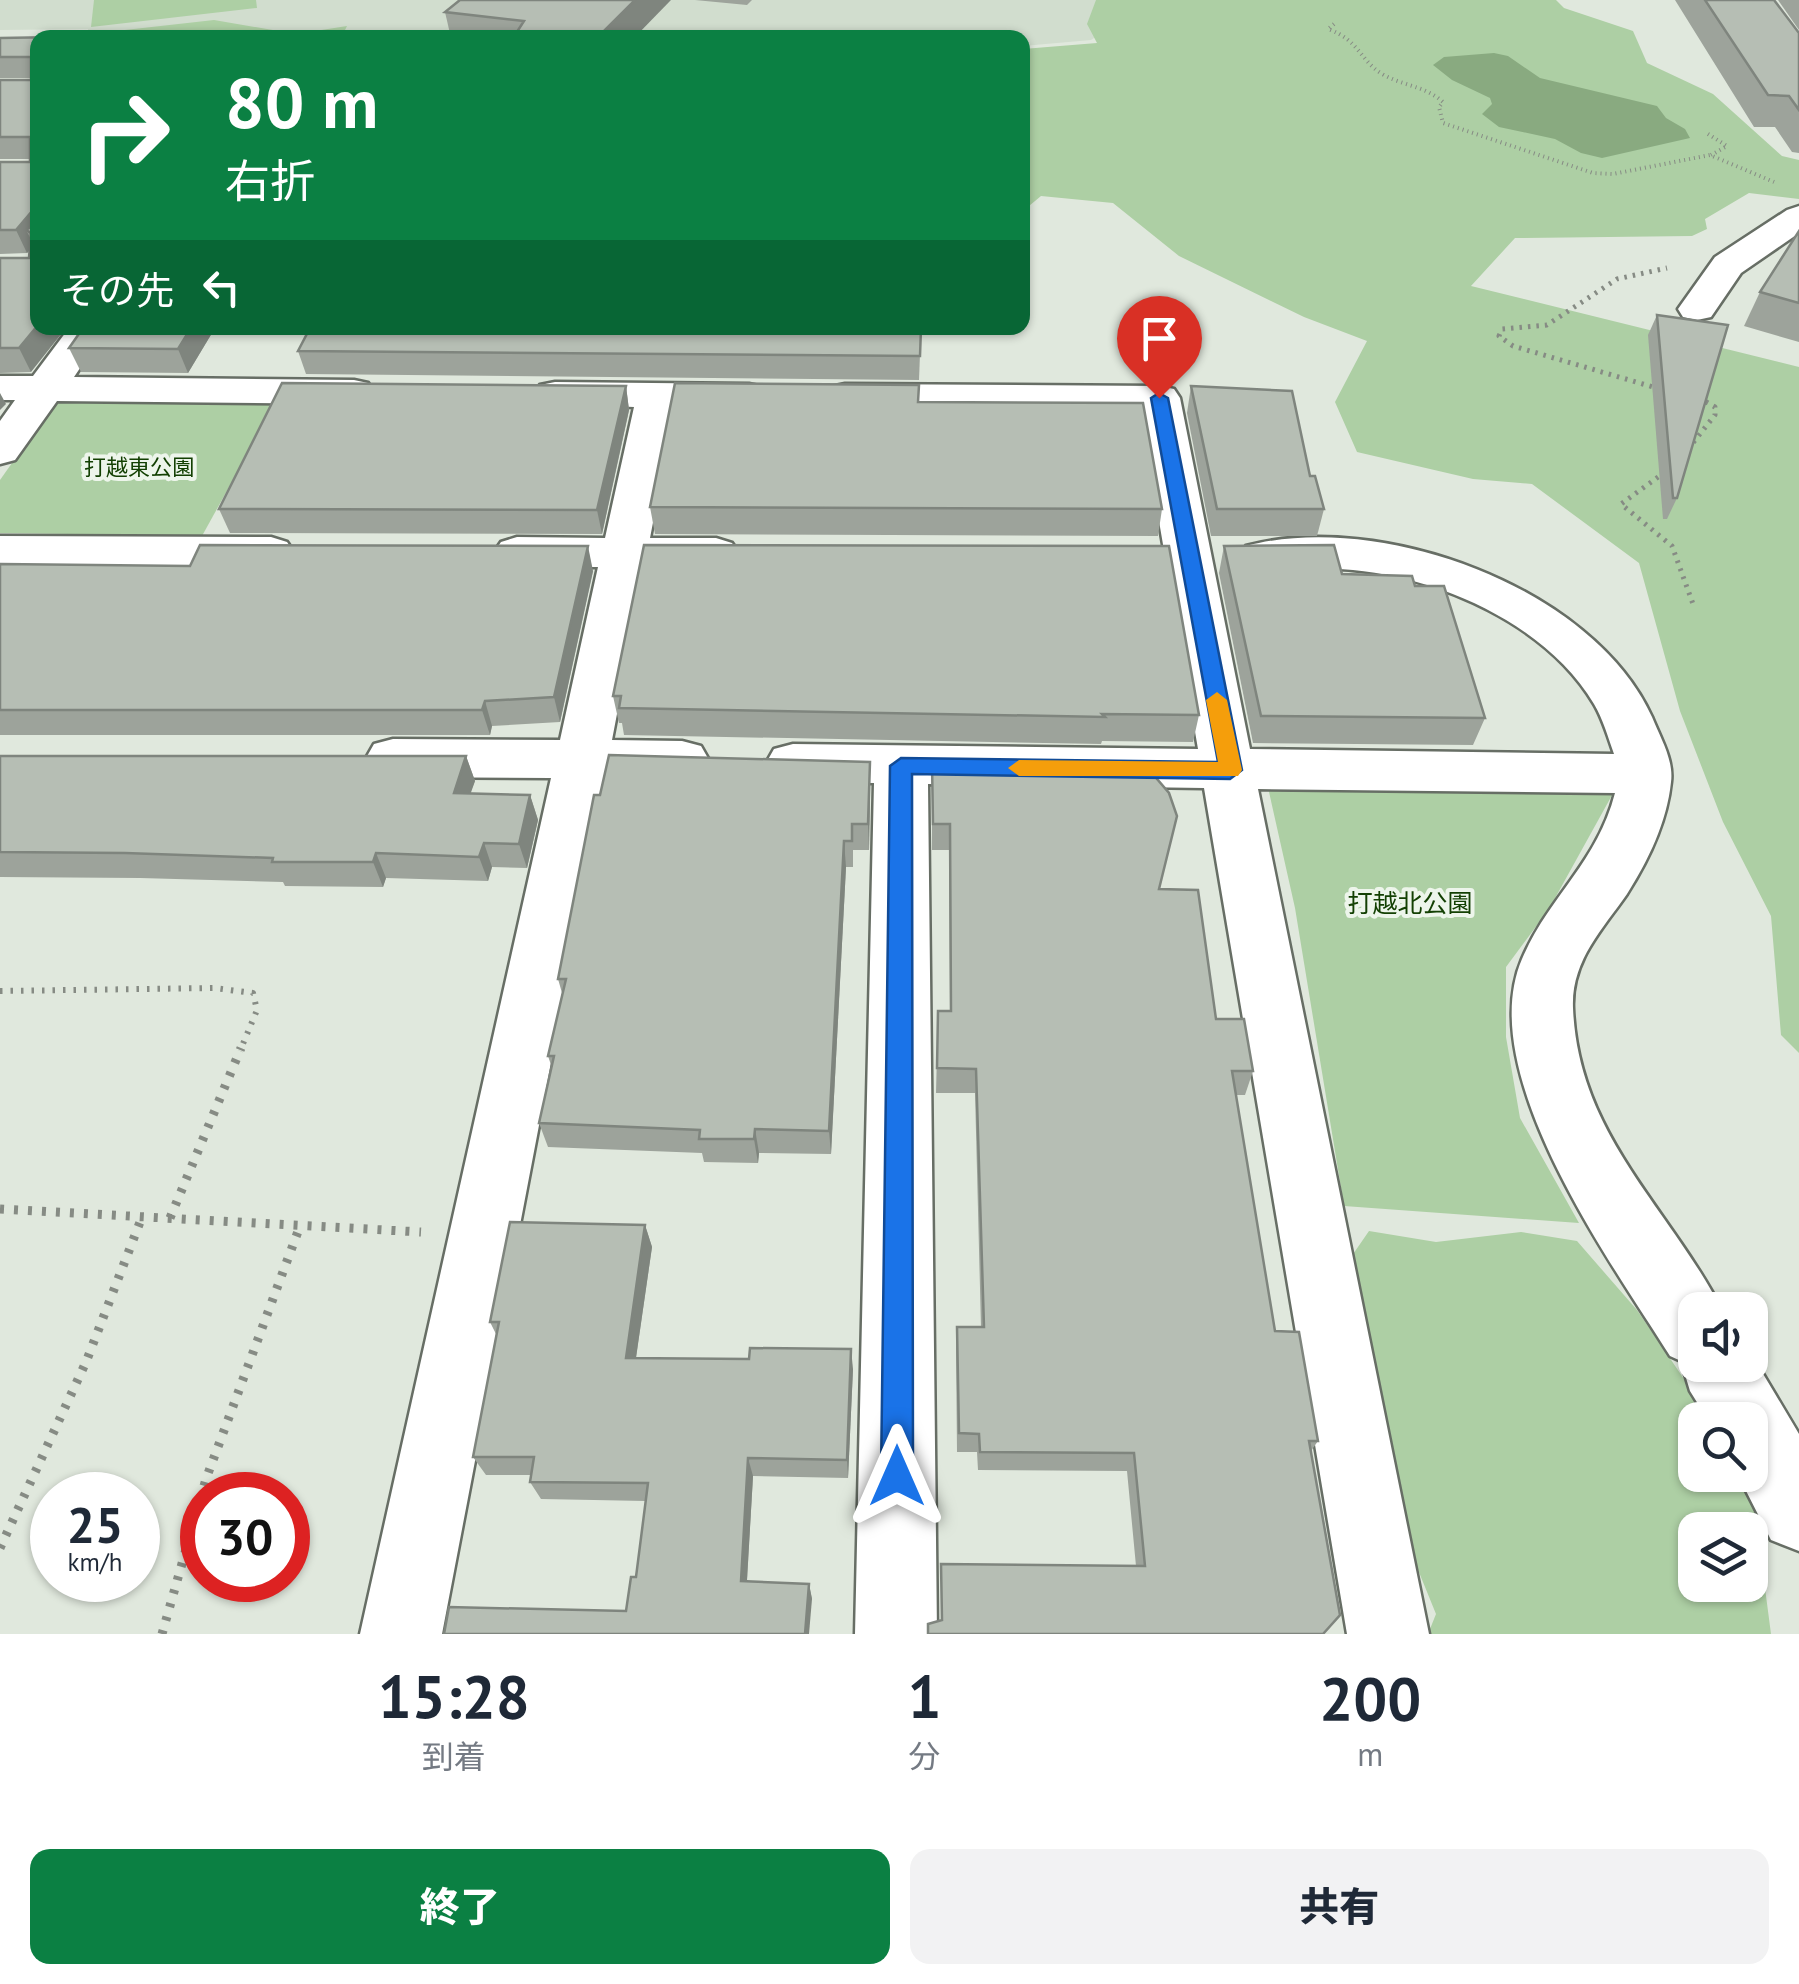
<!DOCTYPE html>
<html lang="ja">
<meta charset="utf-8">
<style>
body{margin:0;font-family:"PT Sans","Noto Sans JP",sans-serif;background:#f2f2f3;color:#1f2937;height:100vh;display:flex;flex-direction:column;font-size:38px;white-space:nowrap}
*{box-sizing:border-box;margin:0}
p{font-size:32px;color:#747a83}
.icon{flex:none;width:55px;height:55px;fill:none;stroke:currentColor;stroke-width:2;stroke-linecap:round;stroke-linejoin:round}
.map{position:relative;height:1634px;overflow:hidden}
.panel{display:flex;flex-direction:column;background:#fff;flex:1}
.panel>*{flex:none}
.banner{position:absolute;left:30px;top:30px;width:1000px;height:305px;border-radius:20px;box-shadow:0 2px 8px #0004;background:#0b8043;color:#fff;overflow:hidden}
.fabs{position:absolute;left:1678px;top:1292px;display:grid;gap:20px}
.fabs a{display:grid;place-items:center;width:90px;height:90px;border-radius:20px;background:#fff;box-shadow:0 2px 8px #0004;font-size:50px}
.speed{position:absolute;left:30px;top:1472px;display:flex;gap:20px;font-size:50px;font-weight:700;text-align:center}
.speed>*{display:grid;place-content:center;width:130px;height:130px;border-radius:50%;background:#fff;box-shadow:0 2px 8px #0004;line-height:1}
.speed small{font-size:25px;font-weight:400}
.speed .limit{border:15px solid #d22;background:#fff;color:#111}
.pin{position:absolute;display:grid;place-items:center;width:85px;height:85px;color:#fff;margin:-102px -42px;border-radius:50% 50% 50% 0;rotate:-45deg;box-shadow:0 0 10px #0007}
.pin .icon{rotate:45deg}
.me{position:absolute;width:110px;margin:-55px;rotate:0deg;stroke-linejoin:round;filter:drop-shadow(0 0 8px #0008)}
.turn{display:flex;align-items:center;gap:35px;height:210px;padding:0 30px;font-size:45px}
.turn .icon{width:130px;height:130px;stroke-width:2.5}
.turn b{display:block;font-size:70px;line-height:85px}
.then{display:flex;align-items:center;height:95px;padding:0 30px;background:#0003;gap:20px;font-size:38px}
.eta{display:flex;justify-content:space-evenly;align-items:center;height:170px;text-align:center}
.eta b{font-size:60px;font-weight:800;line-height:70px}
.action{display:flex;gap:20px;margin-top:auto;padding:20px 30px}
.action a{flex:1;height:115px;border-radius:20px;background:#0b8043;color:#fff;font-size:40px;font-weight:800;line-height:115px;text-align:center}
.action a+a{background:#f2f2f3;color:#1f2937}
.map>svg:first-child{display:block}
.built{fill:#d1ddce}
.green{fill:#adcfa4;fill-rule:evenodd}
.water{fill:#89aa80}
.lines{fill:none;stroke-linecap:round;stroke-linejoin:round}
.minor-casing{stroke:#676e65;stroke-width:5}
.path-far3{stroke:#868b84;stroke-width:4;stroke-dasharray:1 4;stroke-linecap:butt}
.path-far2{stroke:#868b84;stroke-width:5;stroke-dasharray:2.5 6;stroke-linecap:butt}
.path-far1{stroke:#868b84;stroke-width:6;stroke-dasharray:2.5 8;stroke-linecap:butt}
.path{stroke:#868b84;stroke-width:9;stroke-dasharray:4 10;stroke-linecap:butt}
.minor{fill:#fff;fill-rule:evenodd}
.wall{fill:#9da39b}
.shaded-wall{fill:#7f857e}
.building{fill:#b6beb4;stroke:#7f857e;stroke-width:2.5}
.route{fill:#1a73e8;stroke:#114b97;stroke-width:2.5}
.slow{fill:#f59e0b}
.labels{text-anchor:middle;stroke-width:8;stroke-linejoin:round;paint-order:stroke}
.far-park-label{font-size:22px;fill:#134003;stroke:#edf5eb}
.park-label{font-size:25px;fill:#134003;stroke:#edf5eb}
</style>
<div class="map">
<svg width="1799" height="1634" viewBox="0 0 1799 1634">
<rect width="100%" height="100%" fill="#e0e8dd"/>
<!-- built -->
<path class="built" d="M0,0h1151l-60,40 -68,6 -1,-8h-933l-1,-9 -88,1z"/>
<!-- green -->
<g class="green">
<path d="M94,0h162l1,8 -166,19z"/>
<path d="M1096,0h460l8,8 69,23 14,32 66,31 69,62 17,4v39l-50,-6 -44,26 2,10 -15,7 -177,2 -44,48 328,81v686l-18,-18 -10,-119 -48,-94 -43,-111 -41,-148 -107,-79 -59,-5 -116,-27 -22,-50 32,-61 -63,-24 -125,-61 -66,-53 -72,-7 -18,15v-162l74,-6 -10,-19z"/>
<path d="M214,20l82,14 51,-8 -6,12 -236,-1 2,-5z"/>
<path d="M70,399l207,1 -75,136 -202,-3v-53l53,-75z"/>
<path d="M1267,783l349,5 -67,121 -43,58v70l14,81 59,105 -235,-17 -49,-298z"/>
<path d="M1369,1231l67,11 85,-10 56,9 60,69 75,110h-17v55h47l11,21 18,138h-343l8,-20 -35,-86 -21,-143 -31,-125zM1695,1530h55v55h-55z"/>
</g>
<!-- water -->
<path class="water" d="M1494,53l14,3 32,22 117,28 9,12 19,11 5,9 -88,20 -21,-5 -26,-14 -56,-12 -17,-13 10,-10 -2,-6 -38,-18 -19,-15 11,-8z"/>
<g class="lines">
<!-- minor casing -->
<g class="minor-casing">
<g id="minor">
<path d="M1799,206v27l-58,40 -30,44 -14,3 -14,-3 -5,-8 37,-52 72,-47z"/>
<path d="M69,328h38l-33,49 280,3 14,3 6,9 -6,9 -14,3 -297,-3 -42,59 -15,4v-43l15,-21h-15v-24h33z"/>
<path d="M555,382l194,2 15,3 6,9 -6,9 -15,3h-74l-25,130h66l16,5 7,10 -7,10 -16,5 -71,-1 -33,173 70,1 19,5 8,14 -8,14 -19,5h-77l-163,855h-82l191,-856 -158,-1 -19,-5 -8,-14 8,-14 19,-5 167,1 38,-173h-81l-16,-5 -7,-10 7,-10 16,-5 88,1 29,-131 -94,-4 -6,-9 6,-9z"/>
<path d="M845,384l314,2 15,3 6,9 70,351 364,5c-6,-17 -11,-35 -20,-50 -47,-79 -153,-126 -241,-134 -36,-4 -73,6 -107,-4l-7,-10 7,-10c134,-36 347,41 406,171 8,20 22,43 19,65 -4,40 -23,79 -44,112 -25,36 -56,67 -54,114 5,127 96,199 149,302h-27v55h55v-13l49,82v117l-28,-11 -33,-65h12v-55h-42l-18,-29 -9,-30 -11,-5c-59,-94 -197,-283 -148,-397 27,-63 75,-96 93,-166l-357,-4 171,845h-82l-143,-846 -276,-4 9,850h-82l19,-851 -81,-1 -19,-5 -8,-14 8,-14 19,-5 405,5 -58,-339 -295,-2 -15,-3 -6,-9 6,-9z"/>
<path d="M0,536l271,1 16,5 7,10 -7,10 -16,5 -271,-1z"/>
</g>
</g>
<!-- path-far3 -->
<g class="path-far3">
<path d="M1334,24l-6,5c33,12 32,33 56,46 20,11 41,11 59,27l-4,5 4,16 150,50 20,1 97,-19 64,27"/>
<path d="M1708,134l19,12 -16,9"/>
</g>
<!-- path-far2 -->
<g class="path-far2">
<path d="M1660,389l-147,-43 -14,-10 3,-7 45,-4 70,-46 50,-11"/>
<path d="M1688,449l27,-34v-8l-14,-8"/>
<path d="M1665,472l-44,32 51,42 21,58"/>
</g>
<!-- path-far1 -->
<path class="path-far1" d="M0,991l214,-3 39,5 4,17 -17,41"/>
<!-- path -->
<g class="path">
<path d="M0,1209l421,23"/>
<path d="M170,1218l71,-170"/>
<path d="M0,1548l86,-186 56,-145"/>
<path d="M162,1634l44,-155 94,-253"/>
</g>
<!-- minor -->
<use href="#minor" class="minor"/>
</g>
<!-- wall -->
<g class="wall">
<path d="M460,0l174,38h-183l-6,-26z"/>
<path d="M695,0h57l-5,5z"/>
<path d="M1675,0h99l25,33v120l-7,-1 -17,-25h-21z"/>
<path d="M1778,0h21v30z"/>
<path d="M60,37l-29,335 -31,1v-115h29l1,-8 -3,3 -27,1v-92h30v-3h-30v-79h31v-2h-31v-40z"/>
<path d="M1799,231v111l-55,-16 16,-34z"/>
<path d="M1657,315l20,183 -10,21h-4l-15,-184z"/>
<path d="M215,328l-27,45 -107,-1 -12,-24z"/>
<path d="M921,328l-2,52 -613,-6 -8,-23z"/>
<path d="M626,386l3,24 -27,124 -372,-1 -11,-24z"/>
<path d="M1191,386l119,90 14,33 -7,27h-106l-24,-123z"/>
<path d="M919,402l243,107 -4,27 -503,-2 -5,-27z"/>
<path d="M1224,546l118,28 73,12 70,132 -12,27 -220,-2 -34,-170z"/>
<path d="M0,564l593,7 -33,151 -68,4 -2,9h-490z"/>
<path d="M613,696l586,19 -6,27 -91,-1 -1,3 -477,-9 -2,-12h-3z"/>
<path d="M0,756h466l9,25 -5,12 60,2 8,25 -11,48 -35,-1 -4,14 -102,-3 -3,9 -98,-1 -2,-4 -143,-4 -140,-1z"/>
<path d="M932,763l228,126 56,130 37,52 -8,24h-9l39,236 43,110 -7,10 29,164 -399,5v-56l195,2 -9,-95 -149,-1 -1,-18h-20l-1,-104 1,-21h24l-6,-234h-39l2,-82h12l-1,-161h-17z"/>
<path d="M870,789l-1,61h-16v17h-7l-15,287 -72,-1 -1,10 -54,-1 -2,-9 -154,-6 -9,-24 13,-55 -4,-12 14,-63 -4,-14z"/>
<path d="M645,1225l7,22 -16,111 217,11 -5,109 -95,-2 -6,105 62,3 3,15 -186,12 10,-34 10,-76 -105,-2 -11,-17 1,-7h-45l-13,-18 23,-123 -6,-12z"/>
</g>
<!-- shaded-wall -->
<g class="shaded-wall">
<path d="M635,0h36l-37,38h-37z"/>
<path d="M38,204v37l-12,-11 8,15 -7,8 -11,-23z"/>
<path d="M38,325v3h28l-35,44 -12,-24z"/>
<path d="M191,328h24l-27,45 -10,-24z"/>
<path d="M626,386l3,24 -27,124 -5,-24z"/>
<path d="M0,393l6,11 -6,6z"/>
<path d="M588,546l5,25 -33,151 -6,-25z"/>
<path d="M485,701l7,25 -2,9 -8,-25z"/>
<path d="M466,756l9,25 -13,37 -8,-25z"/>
<path d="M870,762v27l-1,61 -1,-26z"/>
<path d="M530,795l8,25 -11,48 -8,-24z"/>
<path d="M844,841l2,26 -15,287 -2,-23z"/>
<path d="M484,843l8,24 -4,14 -9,-24z"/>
<path d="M376,853l10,25 -3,9 -10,-25z"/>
<path d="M755,1129l4,24 -1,10 -4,-24z"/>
<path d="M645,1225l7,22 -19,131 -7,-20z"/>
<path d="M851,1349l2,20 -5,109 -1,-18z"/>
<path d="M748,1458l5,18 -7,120 -5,-15z"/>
<path d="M809,1584l3,15 -3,35h-4z"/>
</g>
<!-- building -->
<g class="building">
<path d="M460,0h175l-38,38h-84l11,-17 -79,-9z"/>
<path d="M1705,0h69l25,33v77l-10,-14 -21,-1z"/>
<path d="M60,37l-22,1v166l-22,26h-16v-68h30v-25h-30v-57h31v-23h-31v-19z"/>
<path d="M38,222v103l-19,23h-19v-90h29l2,-25 -5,-3z"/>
<path d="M1799,231v72l-39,-11z"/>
<path d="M1657,315l71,10 -51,173h-4z"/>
<path d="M83,328h108l-13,21 -109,-1z"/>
<path d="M310,328h611l-1,28 -622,-5z"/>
<path d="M282,383l344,3 -29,124 -378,-1z"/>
<path d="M675,383l244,2 -1,17 225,1 19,106 -512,-2z"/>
<path d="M1191,386l101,5 18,85h5l9,33h-107z"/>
<path d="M200,545l388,1 -34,151 -69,4 -3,9h-482v-146l190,2z"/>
<path d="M644,545l525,1 30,169 -97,-1 3,3 -486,-9 2,-12h-8z"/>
<path d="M1334,545l8,29 70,2 3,10h29l41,132 -224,-2 -37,-170z"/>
<path d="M609,755l261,7 -2,62h-16v17h-8l-15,290 -74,-2 -1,10h-55l1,-9 -161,-7 15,-67h-6l18,-77h-8l36,-184h6z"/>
<path d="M0,756h466l-12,37 76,2 -11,49 -35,-1 -5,14 -103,-4 -3,9h-101l1,-4 -148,-5 -125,-1z"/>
<path d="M932,763l213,2 24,28 8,23 -18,73 39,1 18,129h28l9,52h-21l43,260 24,1 19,109h-9l31,174 -17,19h-395v-10l14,-4 -1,-56 204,2 -11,-113 -154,-1 -1,-18 -20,-1 -2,-106h27l-8,-258 -39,-1 1,-57h13l-1,-187h-17z"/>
<path d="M510,1222l135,3 -19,133 123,1 1,-11 101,1 -4,111 -99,-2 -7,123 68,3 -4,50h-361l5,-27 177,4 5,-34h5l12,-94 -118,-1 4,-25h-61l26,-135h-9z"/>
</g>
<!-- route -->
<path class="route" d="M1159,393l9,5 74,372 -12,9 -318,-5 1,702 -5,11 -11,5 -11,-5 -5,-11 9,-710 11,-8 317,4 -67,-364z"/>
<!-- slow -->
<path class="slow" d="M1217,692l10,8 15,70 -4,6h-219l-11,-8 11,-8 199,2 -12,-62z"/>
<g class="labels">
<!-- far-park labels -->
<g class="far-park-label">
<text x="139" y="475">打越東公園</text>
</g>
<!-- park labels -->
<g class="park-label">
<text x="1410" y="912">打越北公園</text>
</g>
</g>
</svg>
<div class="fabs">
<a><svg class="icon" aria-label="sound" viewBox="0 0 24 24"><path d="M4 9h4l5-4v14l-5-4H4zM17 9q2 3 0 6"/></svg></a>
<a><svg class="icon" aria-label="search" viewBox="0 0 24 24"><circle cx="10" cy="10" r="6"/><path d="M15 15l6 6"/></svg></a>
<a><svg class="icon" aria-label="layers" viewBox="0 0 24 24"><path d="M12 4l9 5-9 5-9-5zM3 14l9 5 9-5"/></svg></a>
</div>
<div class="speed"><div>25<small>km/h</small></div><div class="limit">30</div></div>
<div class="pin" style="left:1159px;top:398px;background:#d93025"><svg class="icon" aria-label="arrive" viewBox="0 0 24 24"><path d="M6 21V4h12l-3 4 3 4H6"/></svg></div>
<svg class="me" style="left:897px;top:1476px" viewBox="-20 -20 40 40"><path d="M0-17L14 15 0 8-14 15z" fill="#1a73e8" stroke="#fff" stroke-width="4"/></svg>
<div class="banner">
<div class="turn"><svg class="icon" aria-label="right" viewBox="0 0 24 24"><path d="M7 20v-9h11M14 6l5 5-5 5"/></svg><div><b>80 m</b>右折</div></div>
<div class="then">その先<svg class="icon" aria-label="left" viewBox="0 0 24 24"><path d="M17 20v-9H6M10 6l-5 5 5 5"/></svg></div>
</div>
</div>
<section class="panel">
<div class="eta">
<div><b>15:28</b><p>到着</p></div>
<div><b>1</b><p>分</p></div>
<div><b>200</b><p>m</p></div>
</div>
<div class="action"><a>終了</a><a>共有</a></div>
</section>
